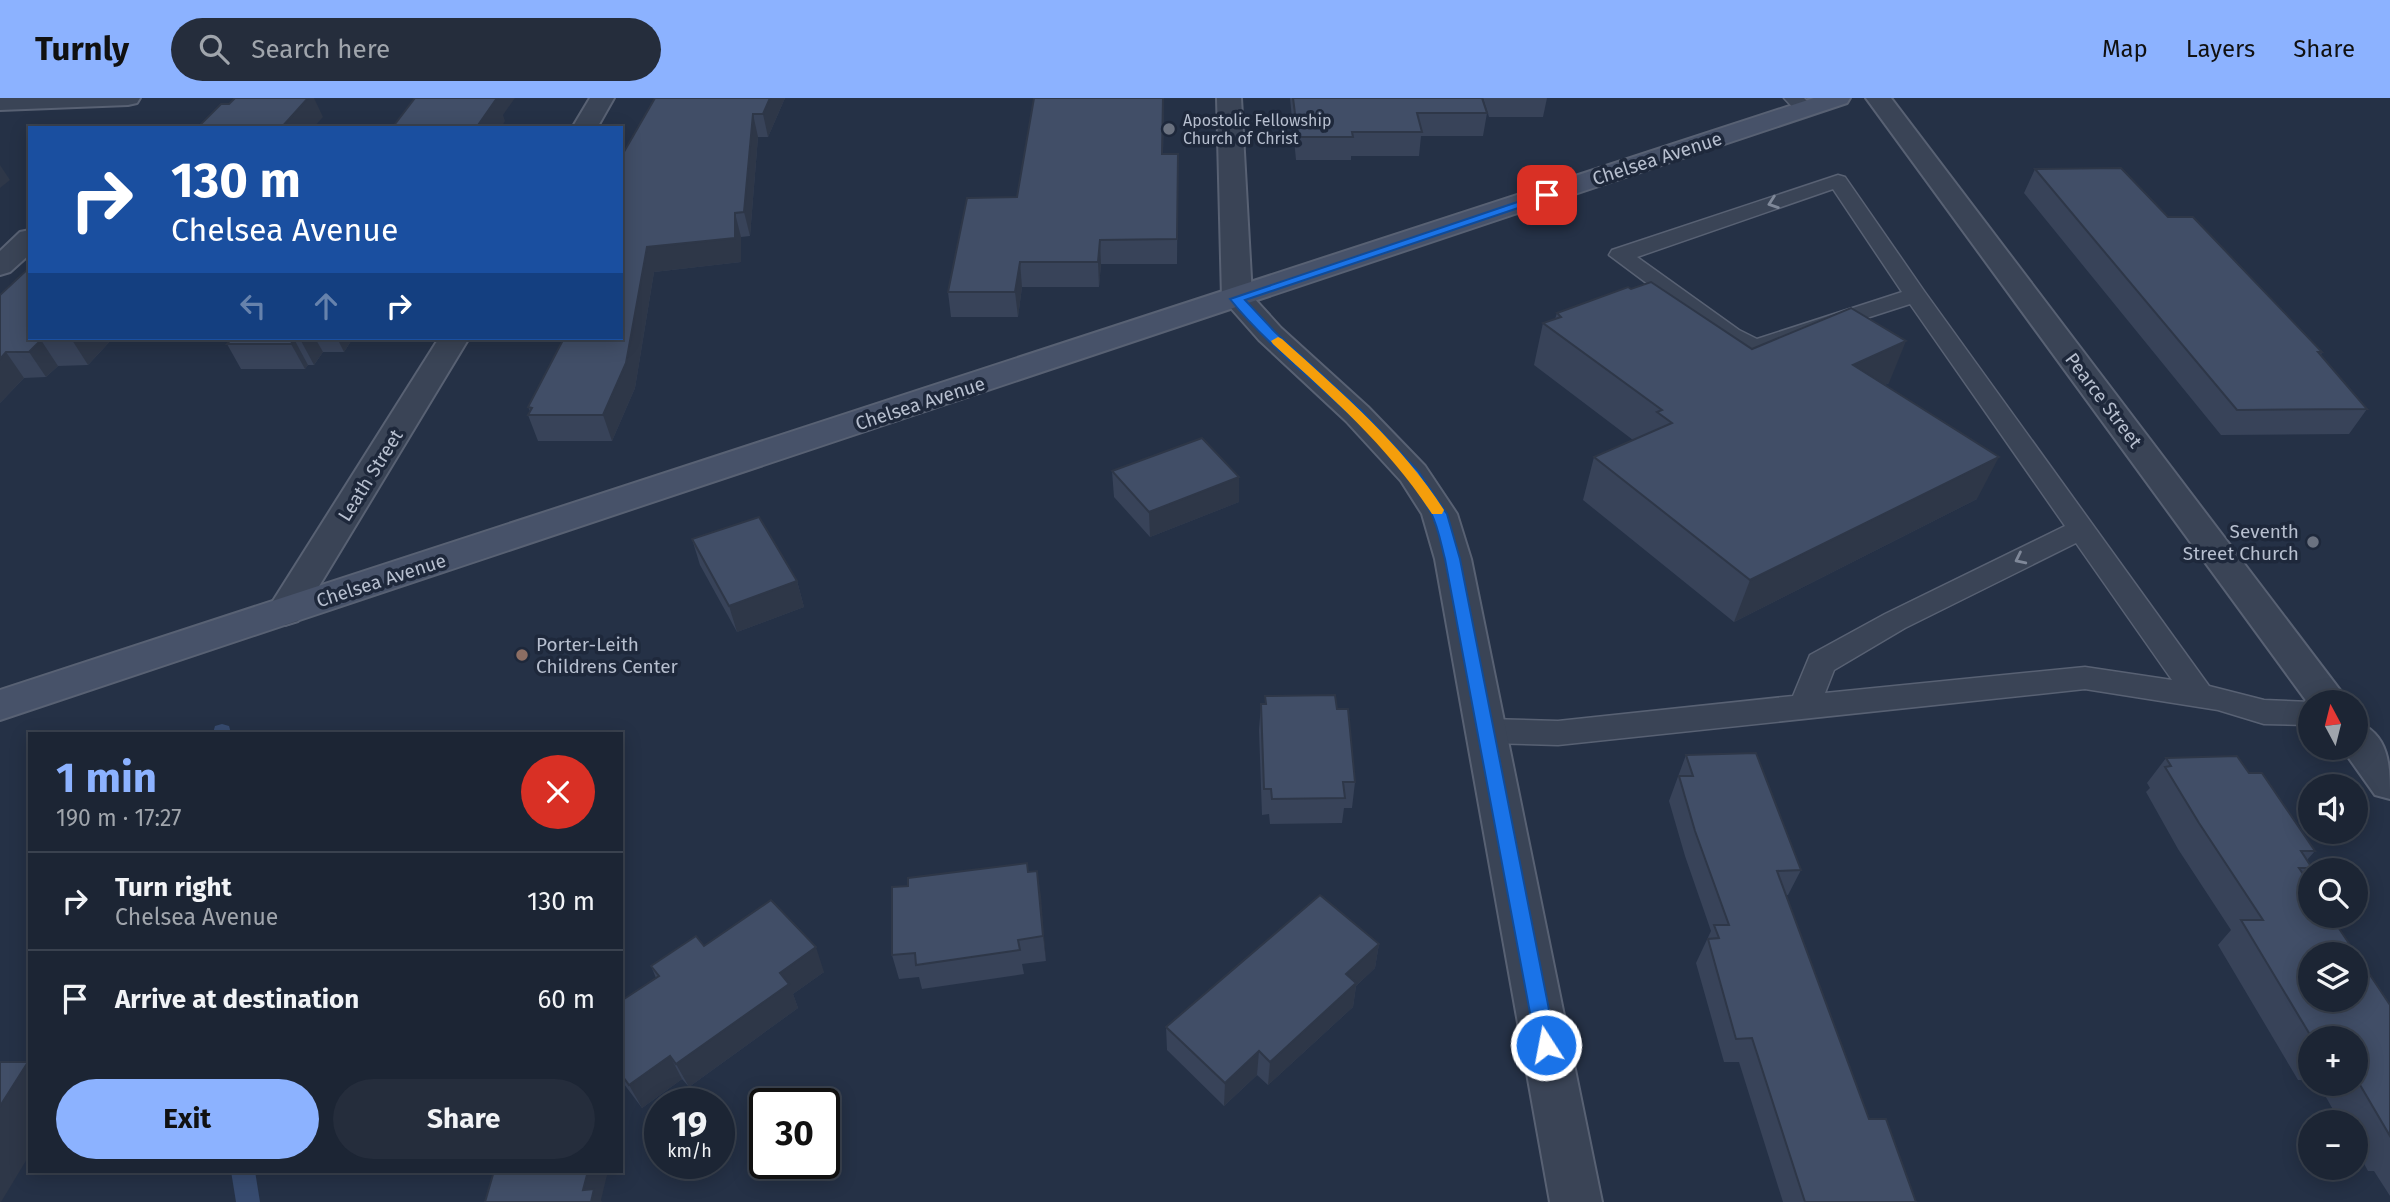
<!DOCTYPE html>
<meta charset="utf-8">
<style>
body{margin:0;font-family:"Fira Sans",sans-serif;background:#252d3c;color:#f1f3f6;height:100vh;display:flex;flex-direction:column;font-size:26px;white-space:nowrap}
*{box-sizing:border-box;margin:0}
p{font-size:23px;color:#a0a5ac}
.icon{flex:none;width:38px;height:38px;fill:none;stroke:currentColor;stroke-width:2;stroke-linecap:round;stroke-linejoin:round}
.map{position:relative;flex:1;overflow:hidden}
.details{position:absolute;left:28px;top:634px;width:595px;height:441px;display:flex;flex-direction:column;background:#1c2534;border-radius:0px;box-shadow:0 4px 18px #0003,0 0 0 2px #3a424f}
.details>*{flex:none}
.banner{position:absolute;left:28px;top:28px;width:595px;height:214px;border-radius:0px;box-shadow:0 4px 18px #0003,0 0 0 2px #3a424f;background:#1a4fa0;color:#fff;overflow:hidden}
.needle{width:46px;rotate:353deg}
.tools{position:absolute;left:2298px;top:592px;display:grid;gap:14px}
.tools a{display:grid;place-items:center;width:70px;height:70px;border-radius:50%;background:#1c2534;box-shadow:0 4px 18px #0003,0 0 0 2px #3a424f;font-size:35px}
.speed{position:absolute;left:644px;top:990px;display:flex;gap:14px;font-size:35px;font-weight:700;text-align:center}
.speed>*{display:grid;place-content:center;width:91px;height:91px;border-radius:50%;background:#1c2534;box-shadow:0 4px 18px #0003,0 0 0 2px #3a424f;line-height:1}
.speed small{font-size:18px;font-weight:400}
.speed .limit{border:4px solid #111;border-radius:10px;background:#fff;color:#111}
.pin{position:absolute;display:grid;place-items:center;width:60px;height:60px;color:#fff;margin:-30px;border-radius:14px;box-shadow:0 4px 10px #0006}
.me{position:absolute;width:77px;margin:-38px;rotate:349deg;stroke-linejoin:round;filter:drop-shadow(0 0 5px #0008)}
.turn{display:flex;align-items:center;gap:24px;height:147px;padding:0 28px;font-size:32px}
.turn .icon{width:91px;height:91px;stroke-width:2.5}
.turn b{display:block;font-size:49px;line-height:60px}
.lanes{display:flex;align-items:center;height:66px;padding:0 28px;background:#0003;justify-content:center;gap:35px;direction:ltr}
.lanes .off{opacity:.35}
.round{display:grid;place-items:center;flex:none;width:74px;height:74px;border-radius:37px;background:#252d3c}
.head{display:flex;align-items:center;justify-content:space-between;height:119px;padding:0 28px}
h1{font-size:42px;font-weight:700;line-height:52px;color:#8cb2ff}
.action{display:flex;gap:14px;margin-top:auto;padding:14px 28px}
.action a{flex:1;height:80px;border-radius:42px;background:#8cb2ff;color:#111;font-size:28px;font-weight:700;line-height:80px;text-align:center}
.action a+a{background:#252d3c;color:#f1f3f6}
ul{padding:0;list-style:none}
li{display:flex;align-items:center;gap:21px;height:98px;padding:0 28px;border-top:2px solid #3a424f}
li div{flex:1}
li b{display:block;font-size:26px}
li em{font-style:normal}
header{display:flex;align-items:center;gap:42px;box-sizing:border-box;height:98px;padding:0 35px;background:#8cb2ff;color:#111}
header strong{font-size:33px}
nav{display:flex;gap:38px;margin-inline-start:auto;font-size:24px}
.search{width:490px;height:63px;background:#252d3c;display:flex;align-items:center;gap:18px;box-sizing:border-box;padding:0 24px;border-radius:38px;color:#a0a5ac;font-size:26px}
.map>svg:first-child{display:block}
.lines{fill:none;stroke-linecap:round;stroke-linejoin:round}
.stream{fill:#374b6f;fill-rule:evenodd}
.service-casing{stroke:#586173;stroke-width:3}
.minor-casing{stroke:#586173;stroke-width:4}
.tertiary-casing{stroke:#586173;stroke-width:4}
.secondary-casing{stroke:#586173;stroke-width:4}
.service{fill:#3a4456;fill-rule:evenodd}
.minor{fill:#3a4456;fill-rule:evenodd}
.tertiary{fill:#3a4456;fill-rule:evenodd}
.secondary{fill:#475269;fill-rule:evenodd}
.wall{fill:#384359}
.shaded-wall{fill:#2e3748}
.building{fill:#414e67;stroke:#2e3748;stroke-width:2;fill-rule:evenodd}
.oneway{stroke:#7f8899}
.route{fill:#1a73e8;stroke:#114b97;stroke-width:2}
.slow{fill:#f59e0b}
.worship-dot{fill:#6b7280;stroke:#1e283b;stroke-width:2.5}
.education-dot{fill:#8d6e63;stroke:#1e283b;stroke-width:2.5}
.labels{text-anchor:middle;stroke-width:7;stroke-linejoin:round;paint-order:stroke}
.far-poi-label{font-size:16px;fill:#b7bfcf;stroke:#1e283b;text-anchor:start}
.street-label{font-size:19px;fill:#b7bfcf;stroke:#1e283b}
.poi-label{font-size:19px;fill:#b7bfcf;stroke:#1e283b;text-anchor:end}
</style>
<header>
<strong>Turnly</strong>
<div class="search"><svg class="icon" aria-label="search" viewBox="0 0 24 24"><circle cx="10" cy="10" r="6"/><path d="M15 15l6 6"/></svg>Search here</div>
<nav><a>Map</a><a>Layers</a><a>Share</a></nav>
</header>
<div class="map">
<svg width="2390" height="1104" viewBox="0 0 2390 1104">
<rect width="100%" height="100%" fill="#253146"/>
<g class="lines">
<!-- stream -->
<g class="stream">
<path d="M222,626l7,2 2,7h-18l2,-7z"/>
<path d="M231,1073h24l5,31h-24z"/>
</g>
<!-- service casing -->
<g class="service-casing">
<g id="service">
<path d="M1784,0h20l11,11 -3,4h-14z"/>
<path d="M1838,77l7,2 79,114 285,395 55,14 47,2 -1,23 -46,-1 -46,-14 -133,-21 -527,56 -72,-2 -11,-4 -5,-8 5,-8 11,-4 72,2 235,-25 17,-41 75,-41 180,-88 -155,-222 -155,50 -32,-14 -114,-85 3,-5zM1833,91l69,103 -145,47 -18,-9 -102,-73zM2076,445l96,137 -87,-13 -260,26 9,-23 71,-42z"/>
</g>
</g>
<!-- minor casing -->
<g class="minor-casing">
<g id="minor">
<path d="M590,0h24l-17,30h-25z"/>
<path d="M1217,0h24l11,198 29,32 87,79 57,59 32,48 14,45 131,643h-52l-115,-643 -13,-45 -21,-33 -55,-60 -87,-81 -37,-42z"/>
<path d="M1866,0h25l458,604h-39v4z"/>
<path d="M439,240h30l-171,283 -13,4 -13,-4 -6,-9z"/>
<path d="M2356,624c34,12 34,44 34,77l-15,-4 -34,-48h15z"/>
</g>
</g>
<!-- tertiary casing -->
<g class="tertiary-casing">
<g id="tertiary">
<path d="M0,0h140l-3,5 -9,2 -128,5z"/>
<path d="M30,132v24l-20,18 -10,3v-24l20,-19z"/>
</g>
</g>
<!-- secondary casing -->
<g class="secondary-casing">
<path id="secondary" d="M1814,0h36l-3,5 -1847,617v-30z"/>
</g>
<!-- service -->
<use href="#service" class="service"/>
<!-- minor -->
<use href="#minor" class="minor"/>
<!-- tertiary -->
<use href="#tertiary" class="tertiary"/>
<!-- secondary -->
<use href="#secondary" class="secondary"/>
</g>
<!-- wall -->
<g class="wall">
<path d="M655,0h130l-17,39h-10l-8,99 -9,1v25l-87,10 -19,116 -23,53h-74l-10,-26 2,-4 -2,-4 93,-69z"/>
<path d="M1034,0h130l-1,56h15l-1,110h-76l-2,23h-77l-4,30h-67l-3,-25 69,-95z"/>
<path d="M1290,0h192l5,15 -4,23h-62l-2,20h-68v4h-55z"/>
<path d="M1483,0h64l-4,19h-54z"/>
<path d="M2035,71l133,48 154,135 -1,3 46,54 -18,25 -128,1 -197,-242z"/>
<path d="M1631,191l121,60 137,34 -4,2 92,114 -243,123 -151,-122 11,-43 39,-17 -99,-75 9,-42 12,-4 2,-6z"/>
<path d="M0,197l30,43h83l-25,27 -30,1 -12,11 -22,1 -24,25z"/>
<path d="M232,240h121l-9,14h-21l-9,13h-6l-3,4h-64l-14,-25z"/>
<path d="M1112,373l127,6v25l-89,35 -36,-40z"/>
<path d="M692,441l105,42 7,26 -67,25 -37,-67z"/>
<path d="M1265,598l72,13 18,73 -3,26h-8l-2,15 -72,1 -1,-10 -7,1 -3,-85 2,-26h4z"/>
<path d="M1686,657l115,115 -13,25h-2l83,224 47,83h-133l-44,-140h-15l-28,-99 15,-32 -26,-75 -16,-55z"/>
<path d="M2166,660l83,15 66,78 -8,9 5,8 -8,8 86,129v191l-16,-25h-6l-12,-22v-27h-16l-22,-39h38v-45h-46v42h-12l-80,-135 13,-15 -53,-81 -32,-57 4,-4 -3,-5z"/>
<path d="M1037,773l9,90 -24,3 2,10 -102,15 -3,-12 -20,2 -7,-24 137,-83z"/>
<path d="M1379,846l-4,24 -19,18 -3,21 -85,78 -11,-10 -33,31 -57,-56 -1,-23z"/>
<path d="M704,848l120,26 -31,22 5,14 -109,79 -7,-8 -40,29 -21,-28v-79l35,-23 -5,-12z"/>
</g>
<!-- shaded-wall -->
<g class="shaded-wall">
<path d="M308,0h6l9,19 -10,11h-32z"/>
<path d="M491,0h24l-12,17 2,6 -4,7h-25z"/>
<path d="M770,0h15l-17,39 -5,-23z"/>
<path d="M1163,0h1l-2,79v-23z"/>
<path d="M753,16l5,23 -8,99 -6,-24z"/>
<path d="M0,67l10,15 -10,8z"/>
<path d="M735,115l6,24v25l-87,10 -19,116 -23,53 -9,-26 44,-168z"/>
<path d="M1100,142l1,24 -2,23 -1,-25z"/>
<path d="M1020,164l2,25 -4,30 -3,-25z"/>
<path d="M74,240h39l-25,27 -16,-25z"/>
<path d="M302,240h13l8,14 -9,13 -14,-26z"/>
<path d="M337,240h16l-9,14z"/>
<path d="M294,241l14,26 -3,4 -14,-25z"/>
<path d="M41,242l17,26 -12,11 -17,-25z"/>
<path d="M1906,243l-17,42 -52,24 16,-42z"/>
<path d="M6,254l18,26 -24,25v-44z"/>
<path d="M1999,359l-22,42 -243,123 16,-42z"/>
<path d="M1239,379v25l-89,35 -1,-25z"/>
<path d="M797,483l7,26 -67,25 -8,-26z"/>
<path d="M1037,773l4,25 5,65 -3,-25z"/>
<path d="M1379,846l-4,24 -19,18 -3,21 -85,78 2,-23 76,-88z"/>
<path d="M816,849l8,25 -31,22 5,14 -109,79 -13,-23 104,-91z"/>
<path d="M1259,953l-2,24 -33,31 1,-23z"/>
<path d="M670,958l12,23 -40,29 -13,-23z"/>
<path d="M28,964l2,2v90l-29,48h-1v-96z"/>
<path d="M588,1073h20l-7,29 1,2h-11l-8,-12z"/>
</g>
<!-- building -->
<g class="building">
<path d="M235,0h73l-27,30h-84l24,-24h8z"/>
<path d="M415,0h82l-21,30h-84z"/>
<path d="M655,0h115l-7,16h-10l-9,98 -9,1v25l-88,9 -21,116 -23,52h-75l4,-7 -4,-1 36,-69h57v-181z"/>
<path d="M1034,0h129l-1,56h16l-1,85 -77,1 -2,22h-78l-5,30h-67l19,-94 50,-1z"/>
<path d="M1293,0h189l5,15h-70l5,19h-70l1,5h-55z"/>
<path d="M2121,70l47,49h25l129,135h-4l49,57 -130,1 -202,-241z"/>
<path d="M30,169v71h44l-2,2h-31l-12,12h-23l-6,7v-64z"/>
<path d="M1651,184l101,67 99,-41 55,33 -53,24 146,92 -249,123 -156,-123 78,-34 -15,-11 5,-2 -119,-87 18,-6 -4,-4 71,-26 3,2z"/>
<path d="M232,240h70l-2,1h-6l-3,5h-64z"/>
<path d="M1202,340l37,39 -90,35 -37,-41z"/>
<path d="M759,419l38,64 -68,25 -37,-67z"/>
<path d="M1335,597l2,14h11l7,73h-12l2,16 -73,1 -1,-10h-7l-3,-85h5l-1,-8z"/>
<path d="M1756,655l45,117 -24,1 92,248h17l30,83h-111l-53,-164 -16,1 -28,-100 11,-1 -5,-13h15l-34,-94 -16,-55h14l-7,-21z"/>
<path d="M2237,658l12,17h13l53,78h-14l11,17h-13l11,16v31h20l60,90v131l-34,-58v-40h-44l-71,-118h22l-64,-97 -34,-56 6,-1 -5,-8zM2310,856h46v45h-46z"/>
<path d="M1027,765l1,9 9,-1 6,65 -25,4 2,10 -104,15 -1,-12 -23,2v-68l16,-1v-8z"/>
<path d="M1320,797l59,49 -33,30 10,9 -86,79 -11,-11 -34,32 -59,-56z"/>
<path d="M771,802l45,47 -36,26 9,11 -113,80 -6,-8 -41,29 -8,-11v-73l38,-25 -8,-10 45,-30 8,10z"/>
<path d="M0,964h28l-28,44z"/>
<path d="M494,1073h94l-5,19 11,-1 -3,13h-106z"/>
</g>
<!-- one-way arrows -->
<defs><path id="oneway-chevron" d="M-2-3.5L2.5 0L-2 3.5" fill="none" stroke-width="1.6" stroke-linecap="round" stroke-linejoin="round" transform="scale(1.75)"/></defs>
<g class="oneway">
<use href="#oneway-chevron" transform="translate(1773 105) rotate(161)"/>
<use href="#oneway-chevron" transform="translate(2020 461) rotate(154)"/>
</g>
<!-- route -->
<path class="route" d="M1547,94l5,3 -1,2 -306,103 30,32 87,79 56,60 29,43 13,45 96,486 -3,7 -7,2 -7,-2 -3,-7 -91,-486c-4,-15 -7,-33 -14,-46 -43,-84 -143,-141 -201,-214z"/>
<!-- slow -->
<path class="slow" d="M1278,239l4,2c59,53 119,104 162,171l-2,4h-10c-43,-67 -101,-117 -159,-170l-2,-3z"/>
<!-- markers -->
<g class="worship-dot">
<circle cx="1169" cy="31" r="7"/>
<circle cx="2313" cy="444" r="7"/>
</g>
<circle class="education-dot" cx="522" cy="557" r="7"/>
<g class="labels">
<!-- far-poi labels -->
<g class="far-poi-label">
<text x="1183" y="28">Apostolic Fellowship<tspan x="1183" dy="18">Church of Christ</tspan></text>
</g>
<!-- street labels -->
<g class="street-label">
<text transform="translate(1657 60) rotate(-18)" y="7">Chelsea Avenue</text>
<text transform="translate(2104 302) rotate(53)" y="7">Pearce Street</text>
<text transform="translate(920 305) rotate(-18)" y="7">Chelsea Avenue</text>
<text transform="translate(370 377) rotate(-58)" y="7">Leath Street</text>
<text transform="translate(381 482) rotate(-18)" y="7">Chelsea Avenue</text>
</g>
<!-- poi labels -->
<g class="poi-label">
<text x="2299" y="440">Seventh<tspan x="2299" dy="22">Street Church</tspan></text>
<text x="536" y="553" text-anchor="start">Porter-Leith<tspan x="536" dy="22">Childrens Center</tspan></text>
</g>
</g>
</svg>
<div class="tools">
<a><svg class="needle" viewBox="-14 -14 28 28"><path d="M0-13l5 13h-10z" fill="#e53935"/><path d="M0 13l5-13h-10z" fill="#a0a5ac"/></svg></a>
<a><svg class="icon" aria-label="sound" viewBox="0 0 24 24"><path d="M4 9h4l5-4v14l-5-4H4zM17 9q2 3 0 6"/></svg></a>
<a><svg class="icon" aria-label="search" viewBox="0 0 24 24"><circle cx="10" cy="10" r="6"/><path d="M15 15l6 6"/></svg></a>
<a><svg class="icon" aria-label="layers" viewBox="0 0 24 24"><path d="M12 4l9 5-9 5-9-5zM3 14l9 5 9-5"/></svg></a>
<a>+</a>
<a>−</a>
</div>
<div class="speed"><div>19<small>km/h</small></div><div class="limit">30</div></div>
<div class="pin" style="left:1547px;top:97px;background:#d93025"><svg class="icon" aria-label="arrive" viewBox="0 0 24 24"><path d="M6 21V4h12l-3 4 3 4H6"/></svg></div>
<svg class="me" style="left:1546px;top:947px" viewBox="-20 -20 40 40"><circle r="17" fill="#1a73e8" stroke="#fff" stroke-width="3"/><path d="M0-11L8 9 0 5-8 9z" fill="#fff"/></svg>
<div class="banner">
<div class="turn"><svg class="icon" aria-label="right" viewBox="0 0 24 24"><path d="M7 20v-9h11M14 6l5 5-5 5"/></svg><div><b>130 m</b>Chelsea Avenue</div></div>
<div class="lanes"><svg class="icon off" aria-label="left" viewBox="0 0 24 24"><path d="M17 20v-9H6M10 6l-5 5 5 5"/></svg><svg class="icon off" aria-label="ahead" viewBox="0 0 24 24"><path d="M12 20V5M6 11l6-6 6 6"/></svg><svg class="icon" aria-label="right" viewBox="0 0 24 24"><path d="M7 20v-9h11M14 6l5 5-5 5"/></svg></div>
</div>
<section class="details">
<div class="head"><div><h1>1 min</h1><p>190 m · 17:27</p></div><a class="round" style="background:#d93025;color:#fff"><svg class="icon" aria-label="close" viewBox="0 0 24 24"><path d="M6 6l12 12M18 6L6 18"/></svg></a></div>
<ul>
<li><svg class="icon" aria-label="right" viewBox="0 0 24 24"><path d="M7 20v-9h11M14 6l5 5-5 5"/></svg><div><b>Turn right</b><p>Chelsea Avenue</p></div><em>130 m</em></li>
<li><svg class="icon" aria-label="arrive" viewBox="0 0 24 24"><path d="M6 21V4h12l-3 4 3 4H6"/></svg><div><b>Arrive at destination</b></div><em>60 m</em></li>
</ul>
<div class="action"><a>Exit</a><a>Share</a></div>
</section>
</div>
